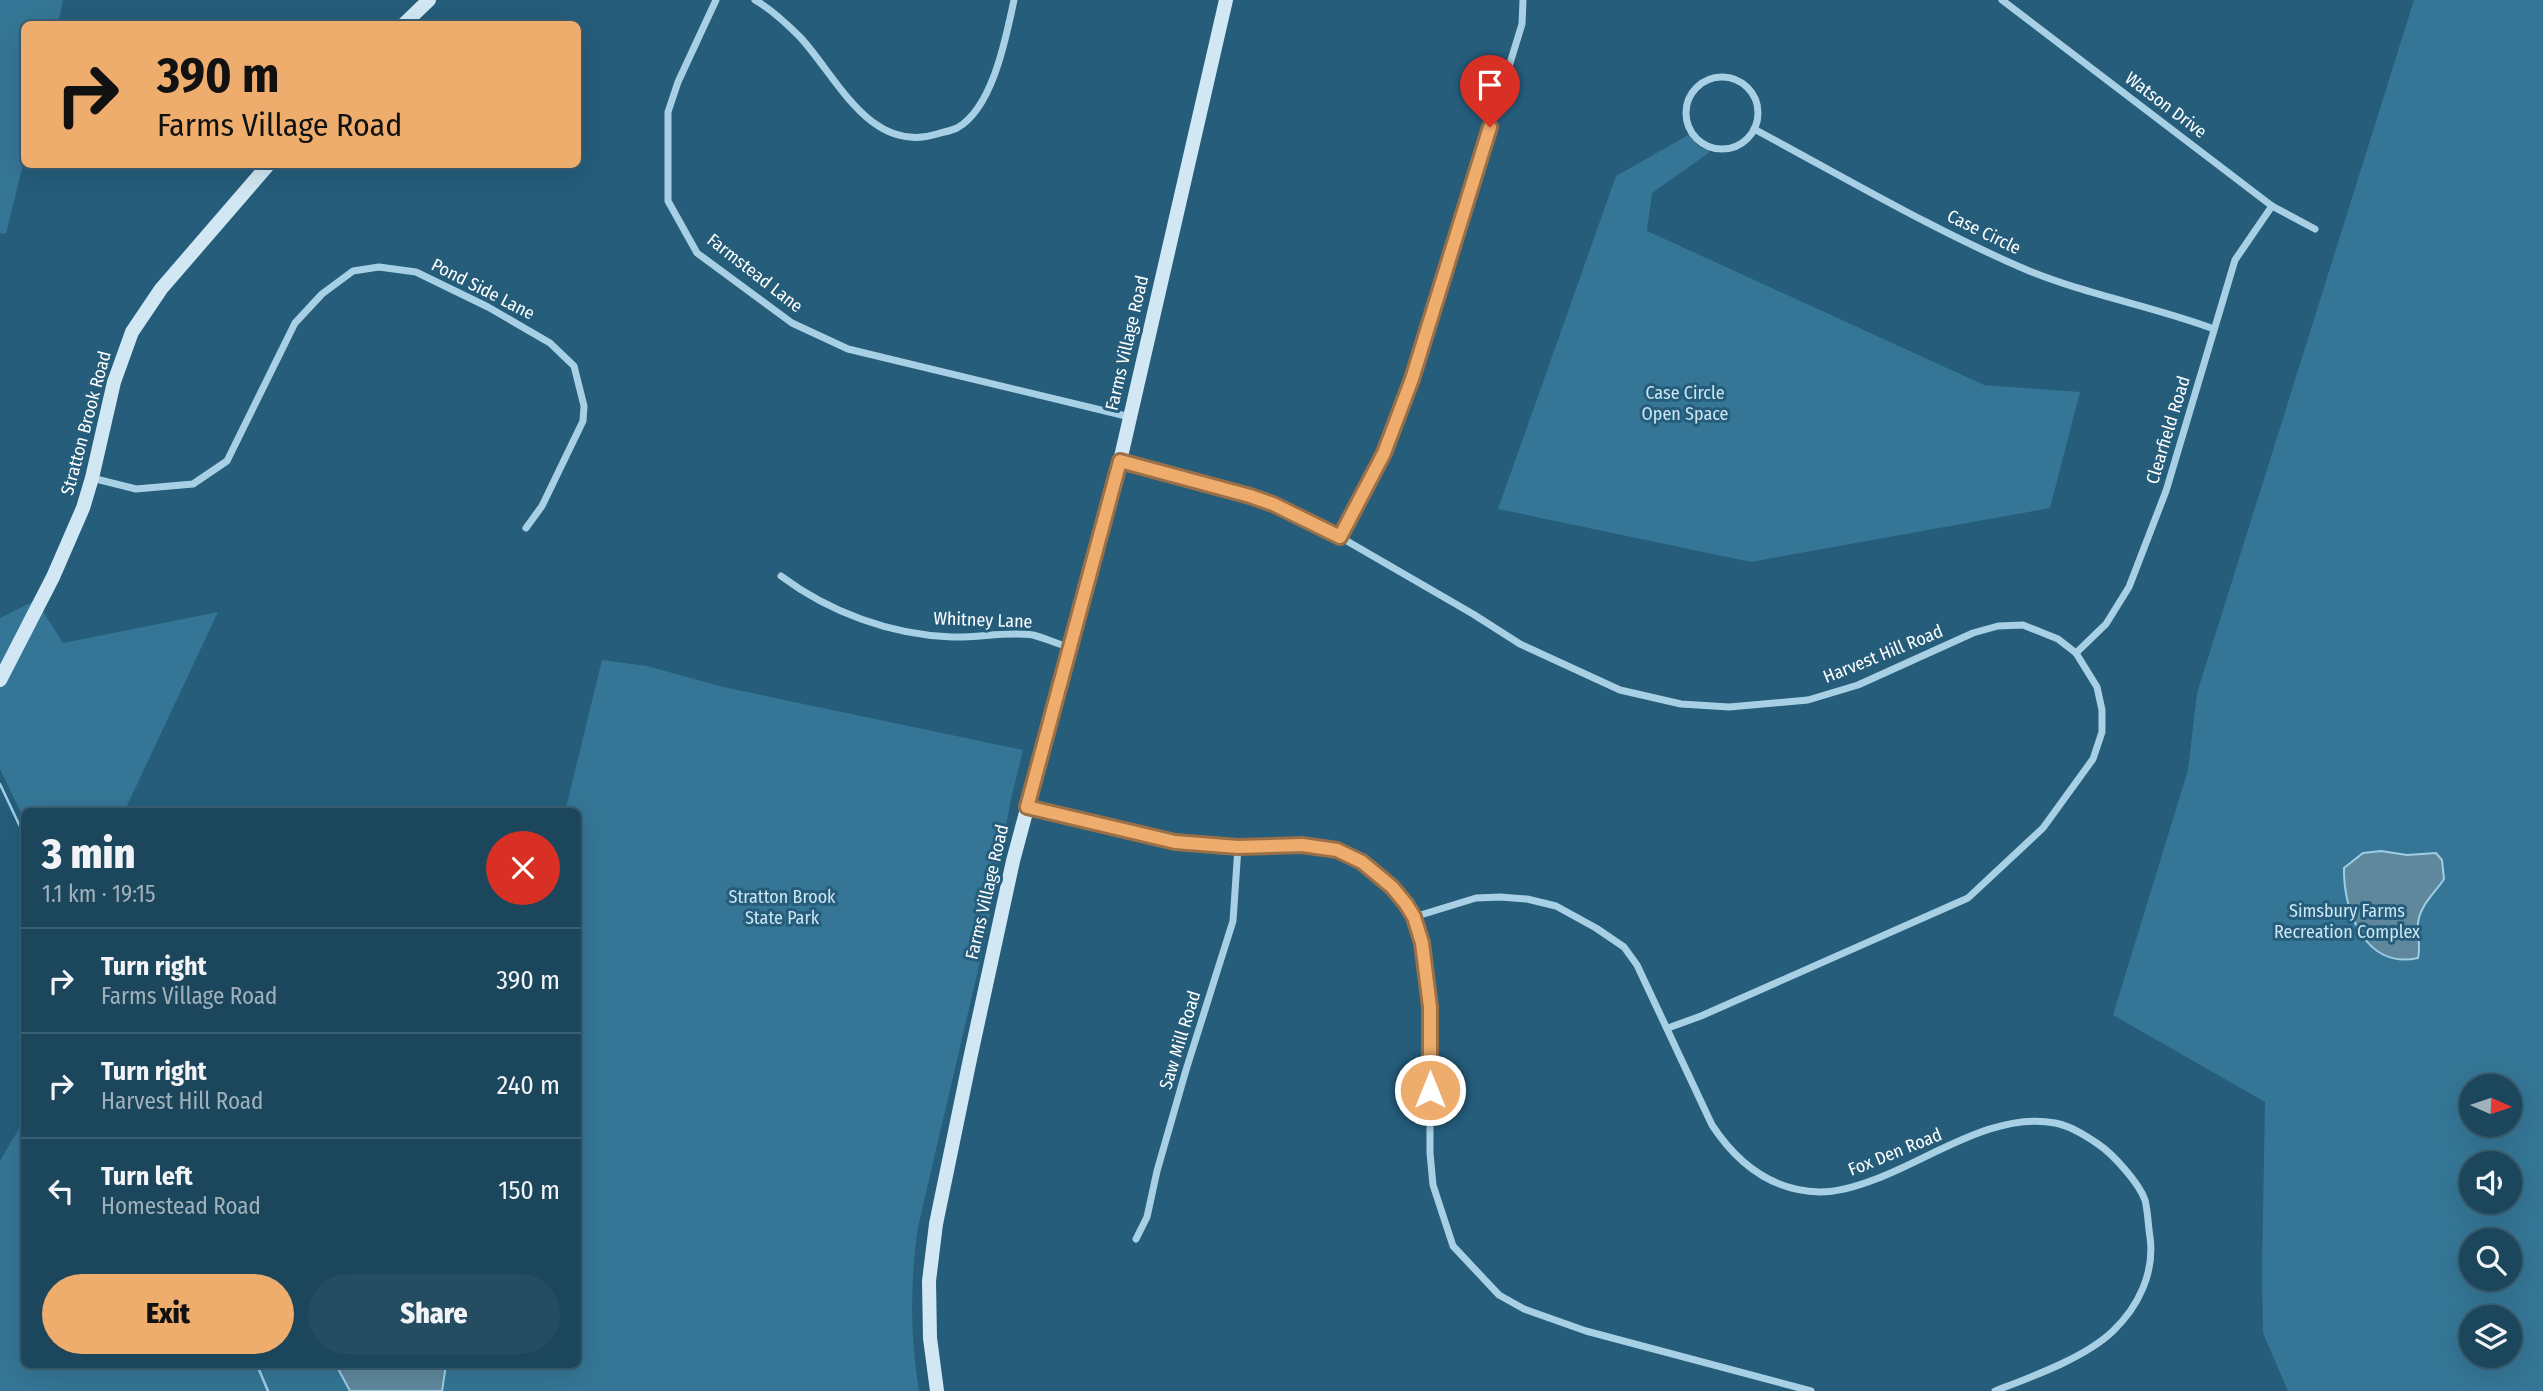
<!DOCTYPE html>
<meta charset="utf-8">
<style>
body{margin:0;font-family:"Fira Sans Condensed",sans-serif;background:#254d62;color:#f1f3f6;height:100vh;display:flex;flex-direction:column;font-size:26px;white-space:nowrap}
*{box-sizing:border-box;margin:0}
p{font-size:23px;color:#a0b1bb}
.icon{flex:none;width:38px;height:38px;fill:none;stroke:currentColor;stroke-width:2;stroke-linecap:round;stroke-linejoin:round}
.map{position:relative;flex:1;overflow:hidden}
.side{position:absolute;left:21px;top:808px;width:560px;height:560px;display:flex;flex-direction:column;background:#1c465c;border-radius:10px;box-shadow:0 7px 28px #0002,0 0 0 2px #3a5e72}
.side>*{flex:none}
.guide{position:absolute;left:21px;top:21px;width:560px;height:147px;border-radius:10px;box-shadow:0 7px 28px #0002,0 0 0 2px #3a5e72;background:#eead6d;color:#111;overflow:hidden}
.needle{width:46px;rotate:93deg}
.tools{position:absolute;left:2459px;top:1074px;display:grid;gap:14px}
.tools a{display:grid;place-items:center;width:63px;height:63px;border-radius:50%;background:#1c465c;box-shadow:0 7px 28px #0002,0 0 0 2px #3a5e72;font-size:35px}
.pin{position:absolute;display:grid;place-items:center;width:60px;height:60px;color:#fff;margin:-72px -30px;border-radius:50% 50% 50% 0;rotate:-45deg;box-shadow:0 0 7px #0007}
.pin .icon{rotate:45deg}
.me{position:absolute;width:77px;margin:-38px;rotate:0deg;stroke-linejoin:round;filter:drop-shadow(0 0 5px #0008)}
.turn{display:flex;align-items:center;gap:24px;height:147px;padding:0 21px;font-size:32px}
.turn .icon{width:91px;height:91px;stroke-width:2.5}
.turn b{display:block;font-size:49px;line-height:60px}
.round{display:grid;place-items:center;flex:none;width:74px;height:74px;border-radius:37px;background:#254d62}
.overview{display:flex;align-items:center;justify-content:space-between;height:119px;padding:0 21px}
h1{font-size:42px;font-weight:800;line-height:52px}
.primary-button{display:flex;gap:14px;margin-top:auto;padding:14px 21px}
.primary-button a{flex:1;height:80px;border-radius:42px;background:#eead6d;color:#111;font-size:28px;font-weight:800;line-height:80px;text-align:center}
.primary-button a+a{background:#254d62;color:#f1f3f6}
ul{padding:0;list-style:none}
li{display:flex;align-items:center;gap:21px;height:105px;padding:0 21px;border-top:2px solid #3a5e72}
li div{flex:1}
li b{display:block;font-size:26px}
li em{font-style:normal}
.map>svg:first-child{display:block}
.green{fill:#357696;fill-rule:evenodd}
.water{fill:#60889d;stroke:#9dcee5;stroke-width:2}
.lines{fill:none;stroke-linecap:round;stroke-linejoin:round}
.stream{stroke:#9dcee5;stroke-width:2.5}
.street{stroke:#a8d0e4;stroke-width:7}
.secondary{stroke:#d1e8f4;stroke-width:14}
.route-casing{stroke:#9b7047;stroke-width:18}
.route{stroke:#eead6d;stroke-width:12}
.labels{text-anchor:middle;stroke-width:6;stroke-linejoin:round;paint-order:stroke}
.street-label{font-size:18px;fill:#fff;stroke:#255d7b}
.park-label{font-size:18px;fill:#cbe6f4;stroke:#255d7b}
</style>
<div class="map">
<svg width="2543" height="1391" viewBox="0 0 2543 1391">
<rect width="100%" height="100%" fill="#255d7b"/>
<!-- green -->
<g class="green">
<path d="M0,0h63l-5,24h-34v136l-18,74 -6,-1z"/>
<path d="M2414,0h129v1391h-255l-25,-58 -1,-63 3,-168 -152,-87 75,-245 9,-77zM2471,1087h39v38h-39zM2471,1164h39v38h-39zM2471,1241h39v38h-39zM2471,1318h39v38h-39z"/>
<path d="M1690,134l8,12 12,6 -58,41 -5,38 337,154 96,7 -30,116 -299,54 -253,-53 118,-333z"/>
<path d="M36,600l27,43 155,-31 -94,200h-100v7l-24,-50v-151z"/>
<path d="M602,660l45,6 76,21 300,63 -12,49 -26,141 -67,287c-8,54 -8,110 1,164h-919v-230l24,-41v245h554v-553h-13z"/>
</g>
<!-- water -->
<g class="water">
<path d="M2381,851l26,4 29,-2 6,7 2,19c-9,14 -24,26 -26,44 -1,12 3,23 0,35 -53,12 -75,-48 -74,-90l19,-15z"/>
<path d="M336,1365h110l-4,26h-92z"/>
</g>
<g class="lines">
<!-- stream -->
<g class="stream">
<path d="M0,784l24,51"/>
<path d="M257,1365l11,26"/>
</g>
<!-- street -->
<g class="street">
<path d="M716,0l-38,82 -10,30v89l29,52 95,70 56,26 282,68"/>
<path d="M755,0c16,9 32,24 45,37 37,40 70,118 137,97 6,-2 14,-3 20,-6 36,-20 49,-91 57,-128"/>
<path d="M2002,0l270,206 43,23"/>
<circle cx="1722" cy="113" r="36"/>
<path d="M1754,129c90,48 179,101 273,141 60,25 126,36 187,59"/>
<path d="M1121,461l152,43 67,33 133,77 47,30 100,46 61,14 48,3 79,-7 50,-15 115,-52 25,-7 25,-1 35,14 18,14 21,34 5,23v22l-9,27 -50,69 -75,70 -267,118 -33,12"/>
<path d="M92,478l44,11 57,-5 34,-23 68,-138 27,-29 31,-23 26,-4 37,5 72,35 62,36 24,23 10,40 -1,15 -41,85 -16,22"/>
<path d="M1340,537l44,-84 28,-74 99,-319 11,-36 1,-24"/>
<path d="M781,576c48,36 110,59 171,61 26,1 55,-6 81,-2 12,3 24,9 36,12"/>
<path d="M2076,653l30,-29 23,-37 37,-96 69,-231 37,-54"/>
<path d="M1027,807l148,36 63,4 64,-2 35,6 25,11 30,25 15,17 7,13 8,26 8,64v146l3,32 20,61 46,49 25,14 62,22 225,60"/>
<path d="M1414,917l62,-19 24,-1 27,2 29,7 40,22 28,19 13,18 75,160c25,38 60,66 108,67 19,0 38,-6 56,-13 54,-20 119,-68 179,-56 16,3 30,12 43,21 15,10 41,39 47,56 3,12 3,25 5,37 5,36 -12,70 -37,94 -28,27 -82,46 -118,60"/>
<path d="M1136,1239l11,-22 10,-46 29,-101 47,-149 5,-74"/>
</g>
<!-- secondary -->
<g class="secondary">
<path d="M404,24l25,-24"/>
<path d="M0,680l53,-103 30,-69 9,-30 22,-96 18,-50 29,-43 108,-125"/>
<path d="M937,1391l-7,-53 -1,-57 7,-57 34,-165 43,-198 107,-400 106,-461"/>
</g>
</g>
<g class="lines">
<!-- route casing -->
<g class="route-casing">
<path id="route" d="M1430,1090v-83l-8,-64 -8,-26 -8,-13 -14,-17 -30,-25 -25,-12 -35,-5 -64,2 -63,-5 -148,-35 93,-346 130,35 23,8 67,33 44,-84 28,-74 78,-252"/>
</g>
<!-- route -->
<use href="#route" class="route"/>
</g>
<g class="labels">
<!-- street labels -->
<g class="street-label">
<text transform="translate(2166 105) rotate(37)" y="6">Watson Drive</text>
<text transform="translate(1984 232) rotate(26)" y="6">Case Circle</text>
<text transform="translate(755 273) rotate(38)" y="6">Farmstead Lane</text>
<text transform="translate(483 289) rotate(27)" y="6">Pond Side Lane</text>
<text transform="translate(1127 343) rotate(-77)" y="6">Farms Village Road</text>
<text transform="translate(86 423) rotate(-75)" y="6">Stratton Brook Road</text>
<text transform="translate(2168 430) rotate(-73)" y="6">Clearfield Road</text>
<text transform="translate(983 620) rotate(2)" y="6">Whitney Lane</text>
<text transform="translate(1883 654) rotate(-22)" y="6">Harvest Hill Road</text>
<text transform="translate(987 892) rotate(-77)" y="6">Farms Village Road</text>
<text transform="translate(1180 1040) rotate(-73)" y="6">Saw Mill Road</text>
<text transform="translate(1895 1152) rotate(-22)" y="6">Fox Den Road</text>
</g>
<!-- park labels -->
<g class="park-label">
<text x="1685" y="399">Case Circle<tspan x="1685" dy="21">Open Space</tspan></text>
<text x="782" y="903">Stratton Brook<tspan x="782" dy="21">State Park</tspan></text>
<text x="2347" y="917">Simsbury Farms<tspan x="2347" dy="21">Recreation Complex</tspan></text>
</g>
</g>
</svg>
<div class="tools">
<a><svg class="needle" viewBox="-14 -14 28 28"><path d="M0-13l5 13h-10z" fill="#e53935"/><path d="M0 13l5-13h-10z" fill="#a0b1bb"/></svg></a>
<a><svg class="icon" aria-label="sound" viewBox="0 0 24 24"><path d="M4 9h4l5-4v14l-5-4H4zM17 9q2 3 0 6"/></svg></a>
<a><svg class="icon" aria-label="search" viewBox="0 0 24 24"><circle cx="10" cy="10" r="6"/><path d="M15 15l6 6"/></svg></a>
<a><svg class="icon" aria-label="layers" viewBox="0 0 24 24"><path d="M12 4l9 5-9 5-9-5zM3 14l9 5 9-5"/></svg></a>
</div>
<div class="pin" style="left:1490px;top:127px;background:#d93025"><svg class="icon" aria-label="arrive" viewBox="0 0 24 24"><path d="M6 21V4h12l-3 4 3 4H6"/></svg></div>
<svg class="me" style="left:1430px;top:1090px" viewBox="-20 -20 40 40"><circle r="17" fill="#eead6d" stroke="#fff" stroke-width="3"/><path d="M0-11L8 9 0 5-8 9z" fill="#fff"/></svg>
<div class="guide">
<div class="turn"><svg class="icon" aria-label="right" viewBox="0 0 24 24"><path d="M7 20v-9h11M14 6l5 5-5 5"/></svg><div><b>390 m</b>Farms Village Road</div></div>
</div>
<section class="side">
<div class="overview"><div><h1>3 min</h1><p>1.1 km · 19:15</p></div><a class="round" style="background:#d93025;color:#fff"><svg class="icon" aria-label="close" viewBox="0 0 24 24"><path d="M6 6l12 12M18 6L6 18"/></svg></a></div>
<ul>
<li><svg class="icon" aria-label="right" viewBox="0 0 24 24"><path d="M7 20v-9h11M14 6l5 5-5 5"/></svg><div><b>Turn right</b><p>Farms Village Road</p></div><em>390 m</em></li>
<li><svg class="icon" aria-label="right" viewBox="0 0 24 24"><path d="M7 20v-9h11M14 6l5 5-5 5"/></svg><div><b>Turn right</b><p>Harvest Hill Road</p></div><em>240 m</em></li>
<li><svg class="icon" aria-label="left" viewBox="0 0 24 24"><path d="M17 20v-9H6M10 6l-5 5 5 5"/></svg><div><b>Turn left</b><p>Homestead Road</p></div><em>150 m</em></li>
</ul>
<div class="primary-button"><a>Exit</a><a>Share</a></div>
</section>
</div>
